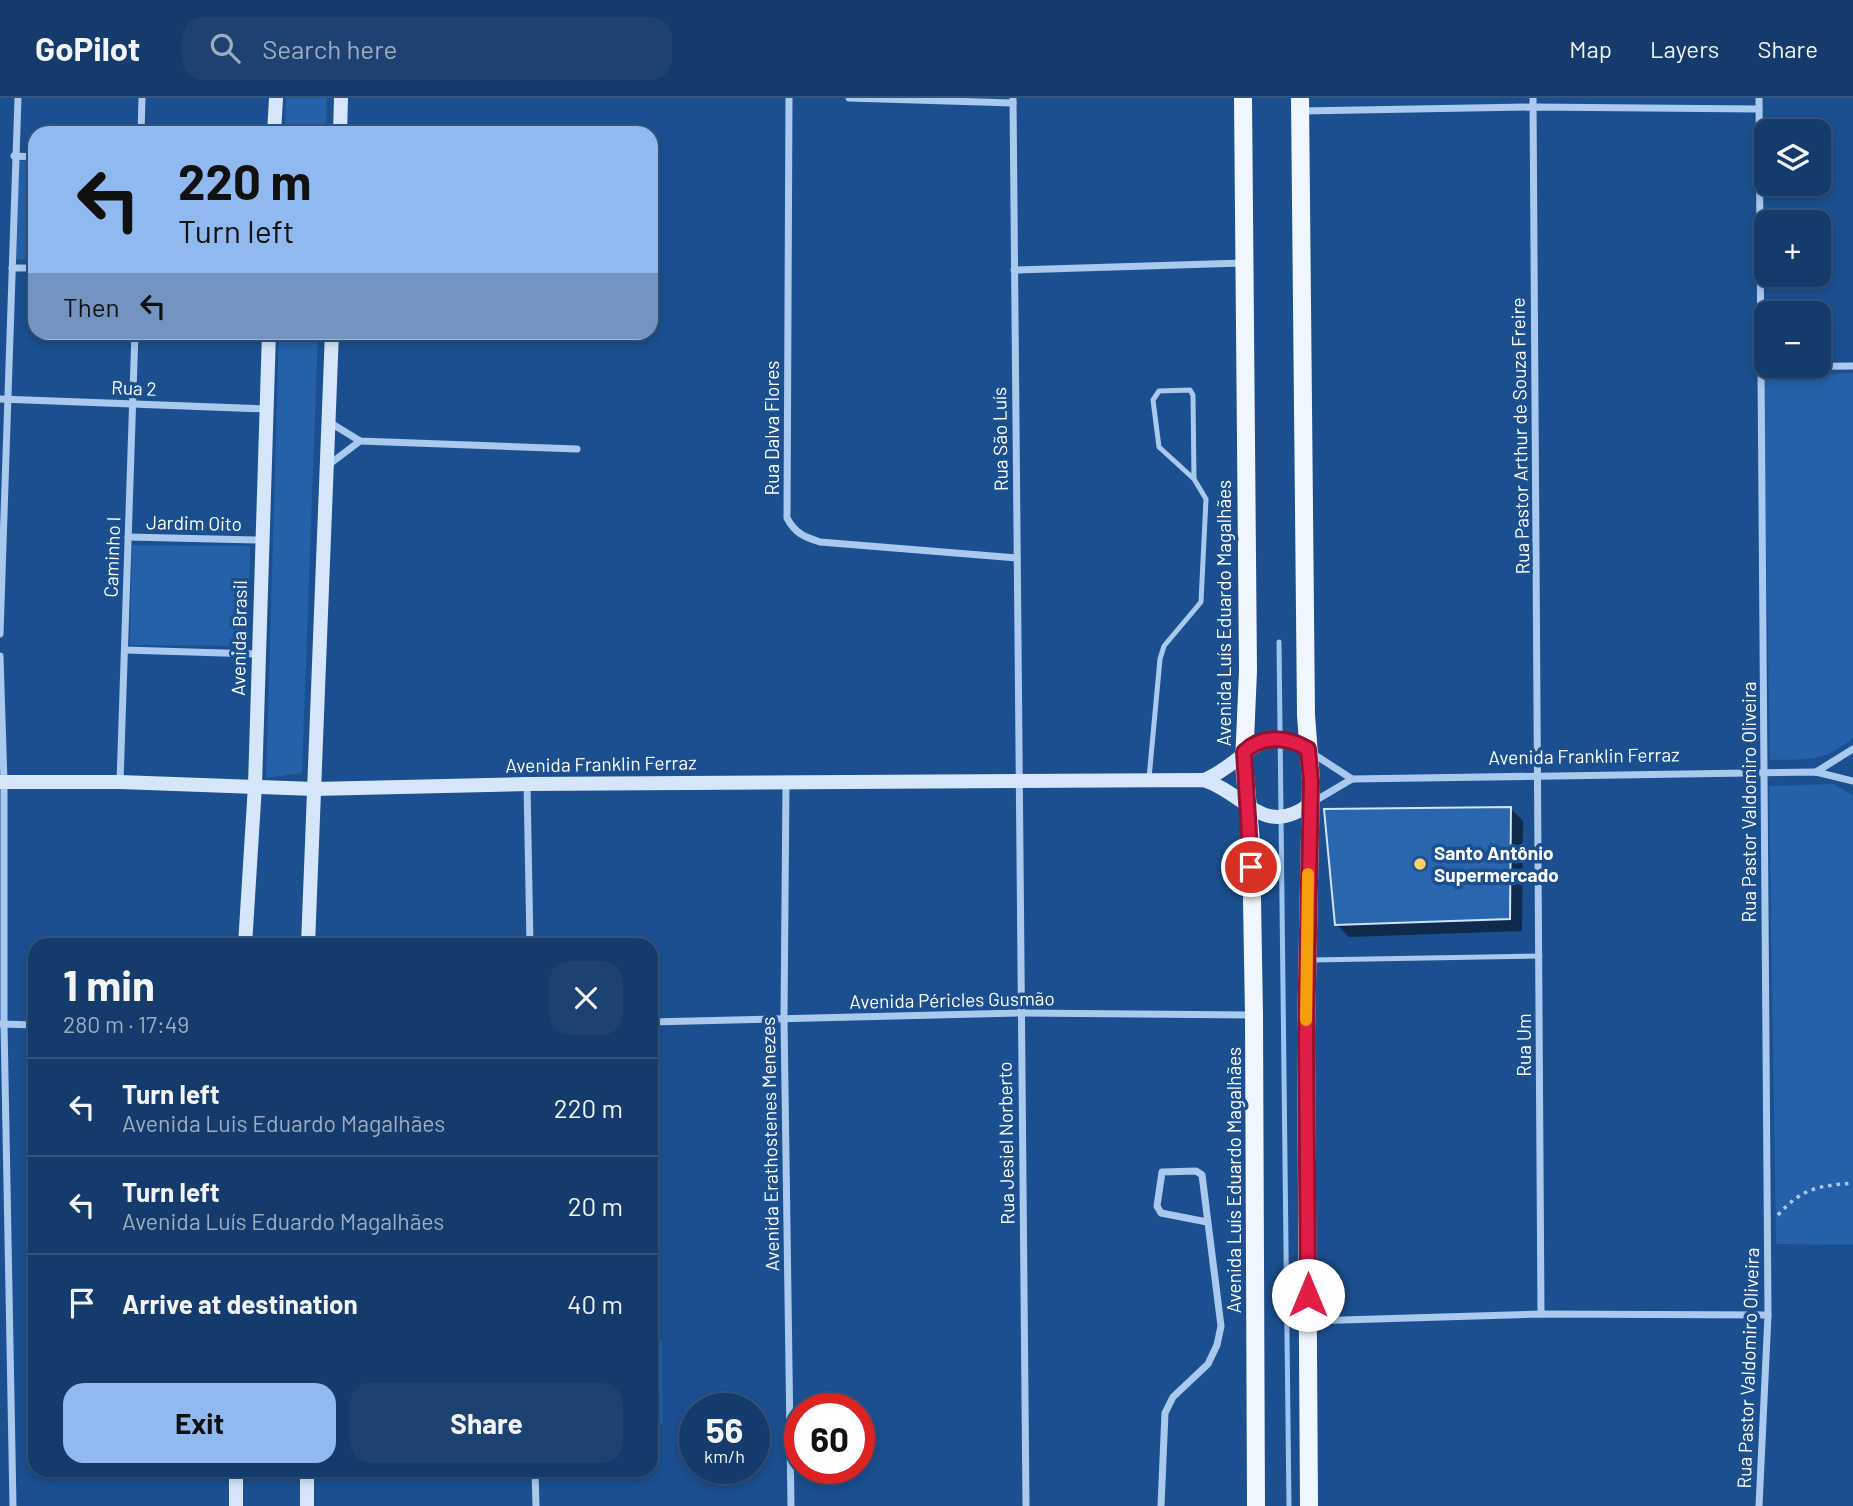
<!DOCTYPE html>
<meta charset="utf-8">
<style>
body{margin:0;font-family:Barlow,sans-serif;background:#1d4271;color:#f1f3f6;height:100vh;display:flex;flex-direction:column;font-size:26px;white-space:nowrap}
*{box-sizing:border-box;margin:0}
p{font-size:23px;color:#9dadc1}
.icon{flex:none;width:38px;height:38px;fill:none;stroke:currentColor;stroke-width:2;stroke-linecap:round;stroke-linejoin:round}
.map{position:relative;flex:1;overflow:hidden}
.sheet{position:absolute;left:28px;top:840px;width:630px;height:539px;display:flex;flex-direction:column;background:#143b6b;border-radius:21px;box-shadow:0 4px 10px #0003,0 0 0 2px #33557e}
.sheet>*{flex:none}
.top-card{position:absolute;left:28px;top:28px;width:630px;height:214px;border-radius:21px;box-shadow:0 4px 10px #0003,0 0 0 2px #33557e;background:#90b9f0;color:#111;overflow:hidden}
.fabs{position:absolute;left:1754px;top:21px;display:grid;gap:14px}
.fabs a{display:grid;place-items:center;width:77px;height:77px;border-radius:14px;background:#143b6b;box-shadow:0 4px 10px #0003,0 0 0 2px #33557e;font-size:35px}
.speed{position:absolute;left:679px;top:1295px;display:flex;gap:14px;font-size:35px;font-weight:700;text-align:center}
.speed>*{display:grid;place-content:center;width:91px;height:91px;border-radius:50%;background:#143b6b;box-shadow:0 4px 10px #0003,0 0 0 2px #33557e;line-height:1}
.speed small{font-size:18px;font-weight:400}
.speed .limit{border:10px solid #d22;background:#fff;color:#111}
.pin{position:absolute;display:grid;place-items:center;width:60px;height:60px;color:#fff;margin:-30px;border:4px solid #fff;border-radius:50%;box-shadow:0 2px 7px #0007}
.me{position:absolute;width:77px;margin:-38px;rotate:0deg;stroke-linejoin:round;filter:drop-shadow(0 0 5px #0008)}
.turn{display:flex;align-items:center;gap:24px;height:147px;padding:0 35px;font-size:32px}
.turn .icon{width:91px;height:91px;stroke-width:2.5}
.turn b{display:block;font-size:49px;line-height:60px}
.then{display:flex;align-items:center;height:66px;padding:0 35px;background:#0003;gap:14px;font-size:26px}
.round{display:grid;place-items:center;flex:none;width:74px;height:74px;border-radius:21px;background:#1d4271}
.headline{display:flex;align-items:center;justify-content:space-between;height:119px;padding:0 35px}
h1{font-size:42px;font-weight:700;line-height:52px}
.cta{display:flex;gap:14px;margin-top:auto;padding:14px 35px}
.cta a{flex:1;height:80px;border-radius:21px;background:#90b9f0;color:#111;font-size:28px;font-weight:700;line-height:80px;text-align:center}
.cta a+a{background:#1d4271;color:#f1f3f6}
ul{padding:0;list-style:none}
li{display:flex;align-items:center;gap:21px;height:98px;padding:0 35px;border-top:2px solid #33557e}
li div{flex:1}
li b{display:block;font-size:26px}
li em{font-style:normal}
header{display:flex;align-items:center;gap:42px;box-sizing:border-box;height:98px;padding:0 35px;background:#143b6b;border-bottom:2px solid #33557e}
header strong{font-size:33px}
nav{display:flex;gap:38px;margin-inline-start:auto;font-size:24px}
.search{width:490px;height:63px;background:#1d4271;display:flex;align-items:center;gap:18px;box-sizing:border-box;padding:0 24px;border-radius:21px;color:#9dadc1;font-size:26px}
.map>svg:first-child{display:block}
.park{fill:#2461a8}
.shadow{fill:#0007}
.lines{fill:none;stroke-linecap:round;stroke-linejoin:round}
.stream{stroke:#9cc4f0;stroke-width:5}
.building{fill:#2a66ad;stroke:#cfe3fa;stroke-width:2}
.path{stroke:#a9c9ee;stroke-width:3.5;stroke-dasharray:3.5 5;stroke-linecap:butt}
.lane{stroke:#a9c9ee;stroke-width:5}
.street{stroke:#a9c9ee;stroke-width:7}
.secondary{stroke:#d6e6fa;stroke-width:14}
.primary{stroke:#f0f6ff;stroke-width:18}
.route-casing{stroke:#92132f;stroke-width:18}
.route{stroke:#e11d48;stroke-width:12}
.slow{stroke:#f59e0b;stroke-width:12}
.poi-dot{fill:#ffd166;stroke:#1b4f8f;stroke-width:2.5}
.labels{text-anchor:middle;stroke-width:7;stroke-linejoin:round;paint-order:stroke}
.street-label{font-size:19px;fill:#fff;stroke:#1b4f8f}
.poi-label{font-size:19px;font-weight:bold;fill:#fff;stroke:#1b4f8f;text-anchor:start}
</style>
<header>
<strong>GoPilot</strong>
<div class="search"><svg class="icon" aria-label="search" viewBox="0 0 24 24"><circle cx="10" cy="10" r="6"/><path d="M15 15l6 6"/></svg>Search here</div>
<nav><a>Map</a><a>Layers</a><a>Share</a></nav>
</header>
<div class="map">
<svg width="1853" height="1408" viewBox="0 0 1853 1408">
<rect width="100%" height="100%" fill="#1b4f8f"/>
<!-- park -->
<g class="park">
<path d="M286,0h41l-1,35h-41z"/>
<path d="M19,63h16v99l-19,-1z"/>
<path d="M279,235h39l-16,440 -36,5z"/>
<path d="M1853,275v365c-30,25 -46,21 -83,22l-7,-384z"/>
<path d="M132,447l118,1 -2,100 -118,-1z"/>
<path d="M1833,686l20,11v450l-77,-1 -7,-458z"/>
<path d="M662,1243l1,83h-12v-82z"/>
</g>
<!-- shadow -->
<path class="shadow" d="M1510,710l13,13 -1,110 -173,6 -13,-13z"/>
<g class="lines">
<!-- stream -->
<path class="stream" d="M1279,544l10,864"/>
</g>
<!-- building -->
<path class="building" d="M1511,709l-1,112 -175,6 -11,-116z"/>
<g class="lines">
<!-- path -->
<path class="path" d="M1778,1117c24,-27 40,-29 75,-32"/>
<!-- lane -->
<g class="lane">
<path d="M1149,680l11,-119 4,-13 37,-44 5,-103 -12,-20 -35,-32 -6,-47 6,-9 31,-1 3,5 1,84"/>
<path d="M1312,862l228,-4"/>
</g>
<!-- street -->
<g class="street">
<path d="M789,0l-2,420c8,15 17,19 33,24l197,16"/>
<path d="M849,0l164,5"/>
<path d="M1013,0l13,1408"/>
<path d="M1533,0l8,1216"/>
<path d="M1759,0l9,1217 -9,191"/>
<path d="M1301,13l232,-4 226,2"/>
<path d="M141,35l1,-35"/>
<path d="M14,58l21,1"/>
<path d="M12,170h23"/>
<path d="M1014,172l229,-7"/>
<path d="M1760,269l93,-1"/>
<path d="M0,301l266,10"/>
<path d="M329,324l31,19 217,8"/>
<path d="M327,368l33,-25"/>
<path d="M128,439l133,3"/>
<path d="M0,536l18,-536"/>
<path d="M125,552l134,4"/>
<path d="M0,558l4,126v242l9,482"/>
<path d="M1312,655l40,26"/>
<path d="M1816,674l37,-23"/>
<path d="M120,684l15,-450"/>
<path d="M786,684l-2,237 7,487"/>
<path d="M527,686l3,161"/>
<path d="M1313,704l39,-23 464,-7 37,9"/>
<path d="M651,924l369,-9 232,2"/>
<path d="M1,926l34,1"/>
<path d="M1309,1223l232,-7 227,1"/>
<path d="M535,1372l1,36"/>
<path d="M1161,1408l4,-93 8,-16 35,-33 9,-19 4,-19 -19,-151 -6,-4 -34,1 -5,34 4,7 46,9"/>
</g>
<!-- secondary -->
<g class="secondary">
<path d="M274,35l2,-35"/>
<path d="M340,35l1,-35"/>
<path d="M1204,682c41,-16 55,-60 104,-31"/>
<path d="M0,684h120l194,7 213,-5 677,-4c43,14 59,59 106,24"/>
<path d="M245,847l10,-160 14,-453"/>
<path d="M308,847l24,-613"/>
<path d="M307,1372v36"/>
<path d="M236,1408v-36"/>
</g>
<!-- primary -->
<g class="primary">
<path d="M1243,0l5,573 -4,92 7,80 3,172 2,491"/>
<path d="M1300,0l6,617 5,66 -5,255 3,470"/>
</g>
</g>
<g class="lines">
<!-- route casing -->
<g class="route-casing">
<path id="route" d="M1251,769l-7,-115c19,-18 44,-15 64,-3l3,32 -5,255 2,259"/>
</g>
<!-- route -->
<use href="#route" class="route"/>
<!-- slow -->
<path class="slow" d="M1306,922l2,-146"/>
</g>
<!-- markers -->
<circle class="poi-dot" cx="1420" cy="766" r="7"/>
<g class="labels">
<!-- street labels -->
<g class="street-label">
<text transform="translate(134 290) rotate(2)" y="7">Rua 2</text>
<text transform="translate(772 330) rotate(-90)" y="7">Rua Dalva Flores</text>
<text transform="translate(1520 338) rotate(-91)" y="7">Rua Pastor Arthur de Souza Freire</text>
<text transform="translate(1000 341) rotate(-91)" y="7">Rua São Luís</text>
<text transform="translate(194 425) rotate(1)" y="7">Jardim Oito</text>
<text transform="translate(112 459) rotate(-88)" y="7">Caminho I</text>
<text transform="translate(1224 515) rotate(-90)" y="7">Avenida Luís Eduardo Magalhães</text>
<text transform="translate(239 540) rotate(-89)" y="7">Avenida Brasil</text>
<text transform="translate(1584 658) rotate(-1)" y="7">Avenida Franklin Ferraz</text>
<text transform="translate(601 666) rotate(-1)" y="7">Avenida Franklin Ferraz</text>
<text transform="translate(1749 704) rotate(-90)" y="7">Rua Pastor Valdomiro Oliveira</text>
<text transform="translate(952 902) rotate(-1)" y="7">Avenida Péricles Gusmão</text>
<text transform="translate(1524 947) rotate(-90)" y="7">Rua Um</text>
<text transform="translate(1006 1045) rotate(-91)" y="7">Rua Jesiel Norberto</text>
<text transform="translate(770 1046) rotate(-91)" y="7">Avenida Erathostenes Menezes</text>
<text transform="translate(1234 1082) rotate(-90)" y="7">Avenida Luís Eduardo Magalhães</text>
<text transform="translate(1748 1270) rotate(-88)" y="7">Rua Pastor Valdomiro Oliveira</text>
</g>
<!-- poi labels -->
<g class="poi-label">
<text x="1434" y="762">Santo Antônio<tspan x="1434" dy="22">Supermercado</tspan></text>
</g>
</g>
</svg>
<div class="fabs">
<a><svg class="icon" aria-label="layers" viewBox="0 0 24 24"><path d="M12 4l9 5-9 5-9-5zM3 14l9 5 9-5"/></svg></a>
<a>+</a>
<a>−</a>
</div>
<div class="speed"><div>56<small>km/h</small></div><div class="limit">60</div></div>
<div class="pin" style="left:1251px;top:769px;background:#d93025"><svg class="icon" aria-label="arrive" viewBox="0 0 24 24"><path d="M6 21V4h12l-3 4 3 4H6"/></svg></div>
<svg class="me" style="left:1308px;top:1197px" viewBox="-20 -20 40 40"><circle r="19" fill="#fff"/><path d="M0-13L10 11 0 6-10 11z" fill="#e11d48"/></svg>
<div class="top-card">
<div class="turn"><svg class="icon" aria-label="left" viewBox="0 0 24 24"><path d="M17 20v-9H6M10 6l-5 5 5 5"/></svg><div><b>220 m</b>Turn left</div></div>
<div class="then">Then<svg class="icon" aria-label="left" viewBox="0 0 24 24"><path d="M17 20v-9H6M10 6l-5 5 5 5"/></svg></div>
</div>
<section class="sheet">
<div class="headline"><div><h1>1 min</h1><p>280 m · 17:49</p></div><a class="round"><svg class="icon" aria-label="close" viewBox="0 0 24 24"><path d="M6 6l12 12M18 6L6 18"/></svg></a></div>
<ul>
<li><svg class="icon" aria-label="left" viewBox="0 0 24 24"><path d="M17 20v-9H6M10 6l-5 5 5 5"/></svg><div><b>Turn left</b><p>Avenida Luis Eduardo Magalhães</p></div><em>220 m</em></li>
<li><svg class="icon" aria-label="left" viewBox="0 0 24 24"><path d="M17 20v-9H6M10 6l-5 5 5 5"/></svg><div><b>Turn left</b><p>Avenida Luís Eduardo Magalhães</p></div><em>20 m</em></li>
<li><svg class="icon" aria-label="arrive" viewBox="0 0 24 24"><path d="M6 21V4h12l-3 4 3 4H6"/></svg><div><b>Arrive at destination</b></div><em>40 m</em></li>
</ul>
<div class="cta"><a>Exit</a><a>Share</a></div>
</section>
</div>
